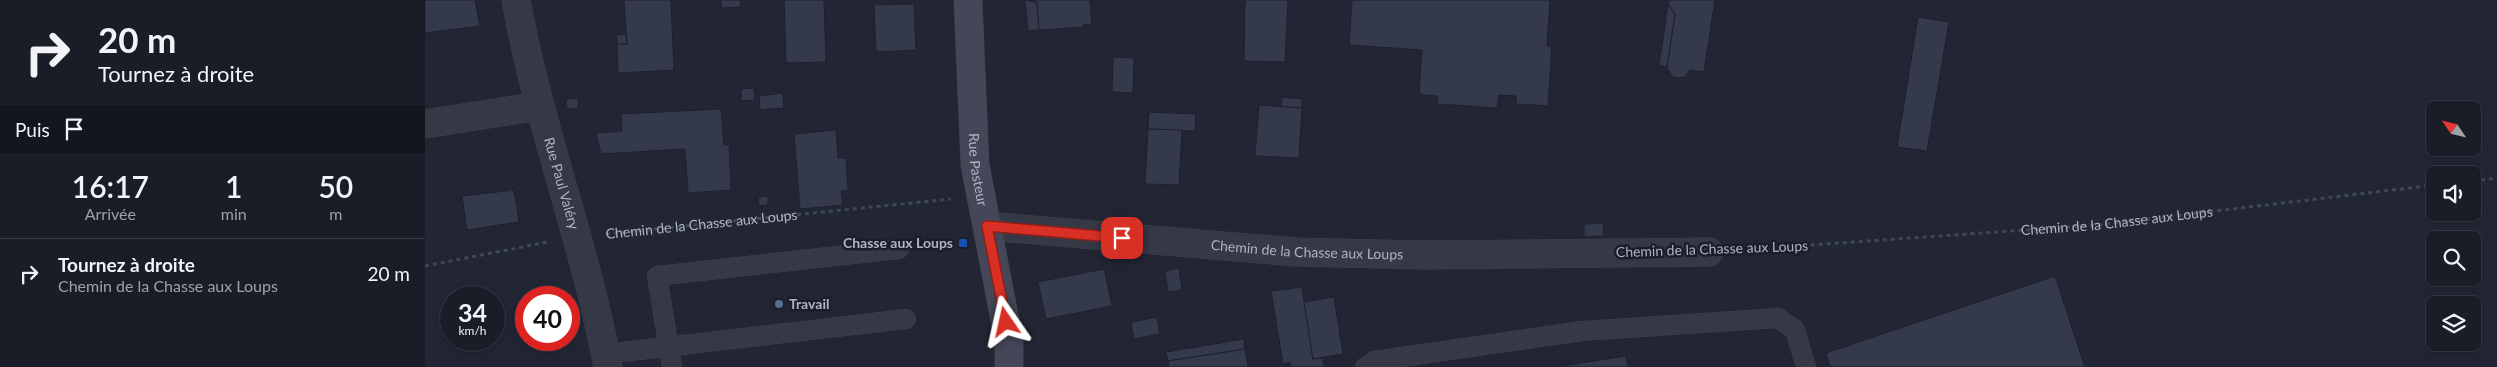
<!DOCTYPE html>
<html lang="fr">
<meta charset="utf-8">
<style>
body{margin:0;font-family:Lato,sans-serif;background:#272933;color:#f1f3f6;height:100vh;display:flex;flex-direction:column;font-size:19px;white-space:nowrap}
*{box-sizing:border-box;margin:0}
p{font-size:16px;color:#9fa1a7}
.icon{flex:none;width:28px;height:28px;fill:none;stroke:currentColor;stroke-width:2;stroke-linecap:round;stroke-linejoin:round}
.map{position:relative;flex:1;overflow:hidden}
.side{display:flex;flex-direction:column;background:#1a1c27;width:425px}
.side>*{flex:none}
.guide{background:#1a1c27;color:#f1f3f6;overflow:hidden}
.needle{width:32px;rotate:305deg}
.fabs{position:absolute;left:2001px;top:101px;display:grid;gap:10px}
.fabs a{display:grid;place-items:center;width:55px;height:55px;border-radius:8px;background:#1a1c27;box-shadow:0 2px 8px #0003,0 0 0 1px #383a44;font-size:25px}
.speed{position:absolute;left:15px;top:286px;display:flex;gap:10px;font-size:25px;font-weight:700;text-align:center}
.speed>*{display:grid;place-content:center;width:65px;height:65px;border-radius:50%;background:#1a1c27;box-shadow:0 2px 8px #0003,0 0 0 1px #383a44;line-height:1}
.speed small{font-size:12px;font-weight:400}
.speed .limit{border:8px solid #d22;background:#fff;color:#111}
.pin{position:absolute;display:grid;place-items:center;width:42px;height:42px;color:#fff;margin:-21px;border-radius:10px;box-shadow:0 2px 8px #0006}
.me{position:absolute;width:55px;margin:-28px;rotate:349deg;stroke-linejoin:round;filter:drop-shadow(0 0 4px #0008)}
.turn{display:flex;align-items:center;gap:18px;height:105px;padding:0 15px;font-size:22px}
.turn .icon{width:65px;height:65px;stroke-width:2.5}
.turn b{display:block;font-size:35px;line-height:42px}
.then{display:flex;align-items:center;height:48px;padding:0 15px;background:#0003;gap:10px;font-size:19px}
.eta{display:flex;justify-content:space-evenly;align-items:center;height:85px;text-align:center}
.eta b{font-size:30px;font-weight:600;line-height:35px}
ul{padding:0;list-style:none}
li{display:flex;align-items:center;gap:15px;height:70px;padding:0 15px;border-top:1px solid #383a44}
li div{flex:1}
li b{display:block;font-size:19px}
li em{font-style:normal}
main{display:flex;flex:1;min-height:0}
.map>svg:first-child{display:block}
.building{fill:#34394b;stroke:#1d202c}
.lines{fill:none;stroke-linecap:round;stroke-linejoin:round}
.lane-casing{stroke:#3f424f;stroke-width:20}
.street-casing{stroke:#3f424f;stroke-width:29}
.secondary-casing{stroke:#3f424f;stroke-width:29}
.path{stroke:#3c494e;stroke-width:3;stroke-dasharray:4 4;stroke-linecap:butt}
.lane{stroke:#353845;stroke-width:19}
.street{stroke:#353845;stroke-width:28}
.secondary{stroke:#444758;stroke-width:28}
.route-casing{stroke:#8d1f18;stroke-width:12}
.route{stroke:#d93025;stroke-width:9}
.transit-dot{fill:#1a4fb4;stroke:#1b1e2a;stroke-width:2}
.service-dot{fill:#5c6f8a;stroke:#1b1e2a;stroke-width:2}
.labels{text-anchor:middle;stroke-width:5;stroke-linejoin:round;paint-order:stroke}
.street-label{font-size:14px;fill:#afb3c2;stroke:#1b1e2a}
.poi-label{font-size:14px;font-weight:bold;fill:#afb3c2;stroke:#1b1e2a;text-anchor:end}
</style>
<main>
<section class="side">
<div class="guide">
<div class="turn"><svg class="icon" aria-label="right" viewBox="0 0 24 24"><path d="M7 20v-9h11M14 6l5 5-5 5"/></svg><div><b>20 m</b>Tournez à droite</div></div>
<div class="then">Puis<svg class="icon" aria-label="arrive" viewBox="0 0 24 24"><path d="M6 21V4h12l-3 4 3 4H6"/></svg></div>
</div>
<div class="eta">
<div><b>16:17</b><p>Arrivée</p></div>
<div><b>1</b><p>min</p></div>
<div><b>50</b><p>m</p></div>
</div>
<ul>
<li><svg class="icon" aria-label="right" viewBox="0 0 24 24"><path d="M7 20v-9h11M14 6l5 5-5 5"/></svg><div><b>Tournez à droite</b><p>Chemin de la Chasse aux Loups</p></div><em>20 m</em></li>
</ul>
</section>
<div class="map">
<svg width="2072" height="367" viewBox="0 0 2072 367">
<rect width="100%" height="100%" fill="#222634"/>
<!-- building -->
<g class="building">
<path d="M0,0h50l5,26 -55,7z"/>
<path d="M199,0h47l3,70 -56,3 -1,-29h10z"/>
<path d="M296,0h19l1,7 -20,1z"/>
<path d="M359,0h40l2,62 -40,1z"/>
<path d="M600,0l12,2 2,28 -11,1z"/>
<path d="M603,0h62l2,24 -9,1 1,2 -45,3 -2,-28z"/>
<path d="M820,0h43l-3,62 -41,-1z"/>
<path d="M927,0h198l-3,46h5l-4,60 -32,-2v-8l-17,-1 -2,13 -60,-4 1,-8 -16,-1 -3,-3 3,-42 -73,-5z"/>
<path d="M1244,0h46l-11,72 -14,-2 -5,7 -7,1 -6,-2 -3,-5 -2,-4 8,-53 -7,-10z"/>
<path d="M489,4l2,46 -40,2 -2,-47z"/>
<path d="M1243,4l7,10 -8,53 -8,-2z"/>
<path d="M1493,17l31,5 -22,129 -30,-4z"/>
<path d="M201,34l1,10h-10l-1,-9z"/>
<path d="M688,57l21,1 -1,35 -21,-1z"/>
<path d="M329,88l1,12 -14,1v-12z"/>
<path d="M358,93l1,15 -24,2 -1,-14z"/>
<path d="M857,97l20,2v9l-21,-1z"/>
<path d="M153,98v11h-11l-1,-10z"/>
<path d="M834,105l43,3 -3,50 -44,-2z"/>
<path d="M296,109l3,36h5l2,45 -43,3 -3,-44 -84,5 -5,-21 26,-2 -1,-17z"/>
<path d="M724,112l47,2 -1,17 -47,-2z"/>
<path d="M723,129l34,1 -3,55 -34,-1z"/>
<path d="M411,130l2,28h8l2,33h-7l2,14 -43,4 -6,-75z"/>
<path d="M89,188v2l-30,5v-2z"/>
<path d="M89,190l5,32 -52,8 -5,-34z"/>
<path d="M343,196v9l-9,1 -1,-9z"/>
<path d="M1178,223l1,13 -20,1v-13z"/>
<path d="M754,268l3,22 -14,2 -3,-21z"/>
<path d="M679,269l8,37 -66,13 -8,-37z"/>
<path d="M1630,276l30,91h-255l-4,-14z"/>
<path d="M877,287l11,72 9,-1 2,9h-33l-1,-5 -7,2 -12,-73z"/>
<path d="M909,297l9,57 -30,5 -9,-57z"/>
<path d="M732,317l3,17 -26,5 -3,-17z"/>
<path d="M819,339l1,10 -77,12 -2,-9z"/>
<path d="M820,349l3,18h-79l-1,-6z"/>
<path d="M1201,356l2,11h-74z"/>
</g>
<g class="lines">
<!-- lane casing -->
<g class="lane-casing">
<g id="lane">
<path d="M180,354l301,-35"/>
<path d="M247,367l-15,-91 242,-27"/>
<path d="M940,367l9,-6 208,-30 196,-13 17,12 11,37"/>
</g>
</g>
<!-- street casing -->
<g class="street-casing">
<g id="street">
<path id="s3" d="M91,0c22,124 69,243 92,367"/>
<path d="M0,124l114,-18"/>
<path id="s4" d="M562,226l308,26 129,3 285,-3"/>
</g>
</g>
<!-- secondary casing -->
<g class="secondary-casing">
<g id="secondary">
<path id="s5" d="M543,0l7,165 34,176v26"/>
</g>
</g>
<!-- path -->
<g class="path">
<path d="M2048,181l24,-3"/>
<path id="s1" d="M181,234l345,-35"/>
<path id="s2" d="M1314,250l358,-25 338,-40"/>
<path d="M0,266l123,-24"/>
</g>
<!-- lane -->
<use href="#lane" class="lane"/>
<!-- street -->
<use href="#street" class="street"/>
<!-- secondary -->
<use href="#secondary" class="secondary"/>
</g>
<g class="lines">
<!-- route casing -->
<g class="route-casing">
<path id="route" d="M581,322l-19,-96 135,12"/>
</g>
<!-- route -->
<use href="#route" class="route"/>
</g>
<!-- markers -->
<rect class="transit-dot" x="533" y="238" width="10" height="10" rx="2.5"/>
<circle class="service-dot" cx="354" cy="304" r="5"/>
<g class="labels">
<!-- street labels -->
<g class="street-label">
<text dy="5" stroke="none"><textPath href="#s5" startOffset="170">Rue Pasteur</textPath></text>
<text dy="5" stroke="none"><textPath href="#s3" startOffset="189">Rue Paul Valéry</textPath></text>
<text dy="5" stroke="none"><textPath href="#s2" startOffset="379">Chemin de la Chasse aux Loups</textPath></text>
<text dy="5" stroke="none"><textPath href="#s1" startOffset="96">Chemin de la Chasse aux Loups</textPath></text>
<text transform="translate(1287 249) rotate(-2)" y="5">Chemin de la Chasse aux Loups</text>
<text dy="5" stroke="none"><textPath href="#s4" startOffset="321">Chemin de la Chasse aux Loups</textPath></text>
</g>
<!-- poi labels -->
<g class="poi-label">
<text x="528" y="248">Chasse aux Loups</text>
<text x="364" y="309" text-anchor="start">Travail</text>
</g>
</g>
</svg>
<div class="fabs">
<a><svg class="needle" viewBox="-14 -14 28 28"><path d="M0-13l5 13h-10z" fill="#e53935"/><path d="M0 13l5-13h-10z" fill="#9fa1a7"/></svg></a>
<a><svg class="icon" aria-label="sound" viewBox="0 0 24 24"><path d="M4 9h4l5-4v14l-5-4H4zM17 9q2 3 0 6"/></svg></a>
<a><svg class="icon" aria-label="search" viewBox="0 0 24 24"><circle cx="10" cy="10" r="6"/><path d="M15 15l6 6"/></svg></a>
<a><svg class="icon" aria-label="layers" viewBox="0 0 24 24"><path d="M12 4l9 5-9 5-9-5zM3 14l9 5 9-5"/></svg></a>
</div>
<div class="speed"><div>34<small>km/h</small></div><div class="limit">40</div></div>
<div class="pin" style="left:697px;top:238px;background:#d93025"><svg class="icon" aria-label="arrive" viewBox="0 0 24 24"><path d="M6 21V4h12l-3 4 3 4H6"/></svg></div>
<svg class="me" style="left:581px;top:322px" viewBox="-20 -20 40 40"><path d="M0-17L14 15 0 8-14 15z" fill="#d93025" stroke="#fff" stroke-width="4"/></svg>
</div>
</main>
